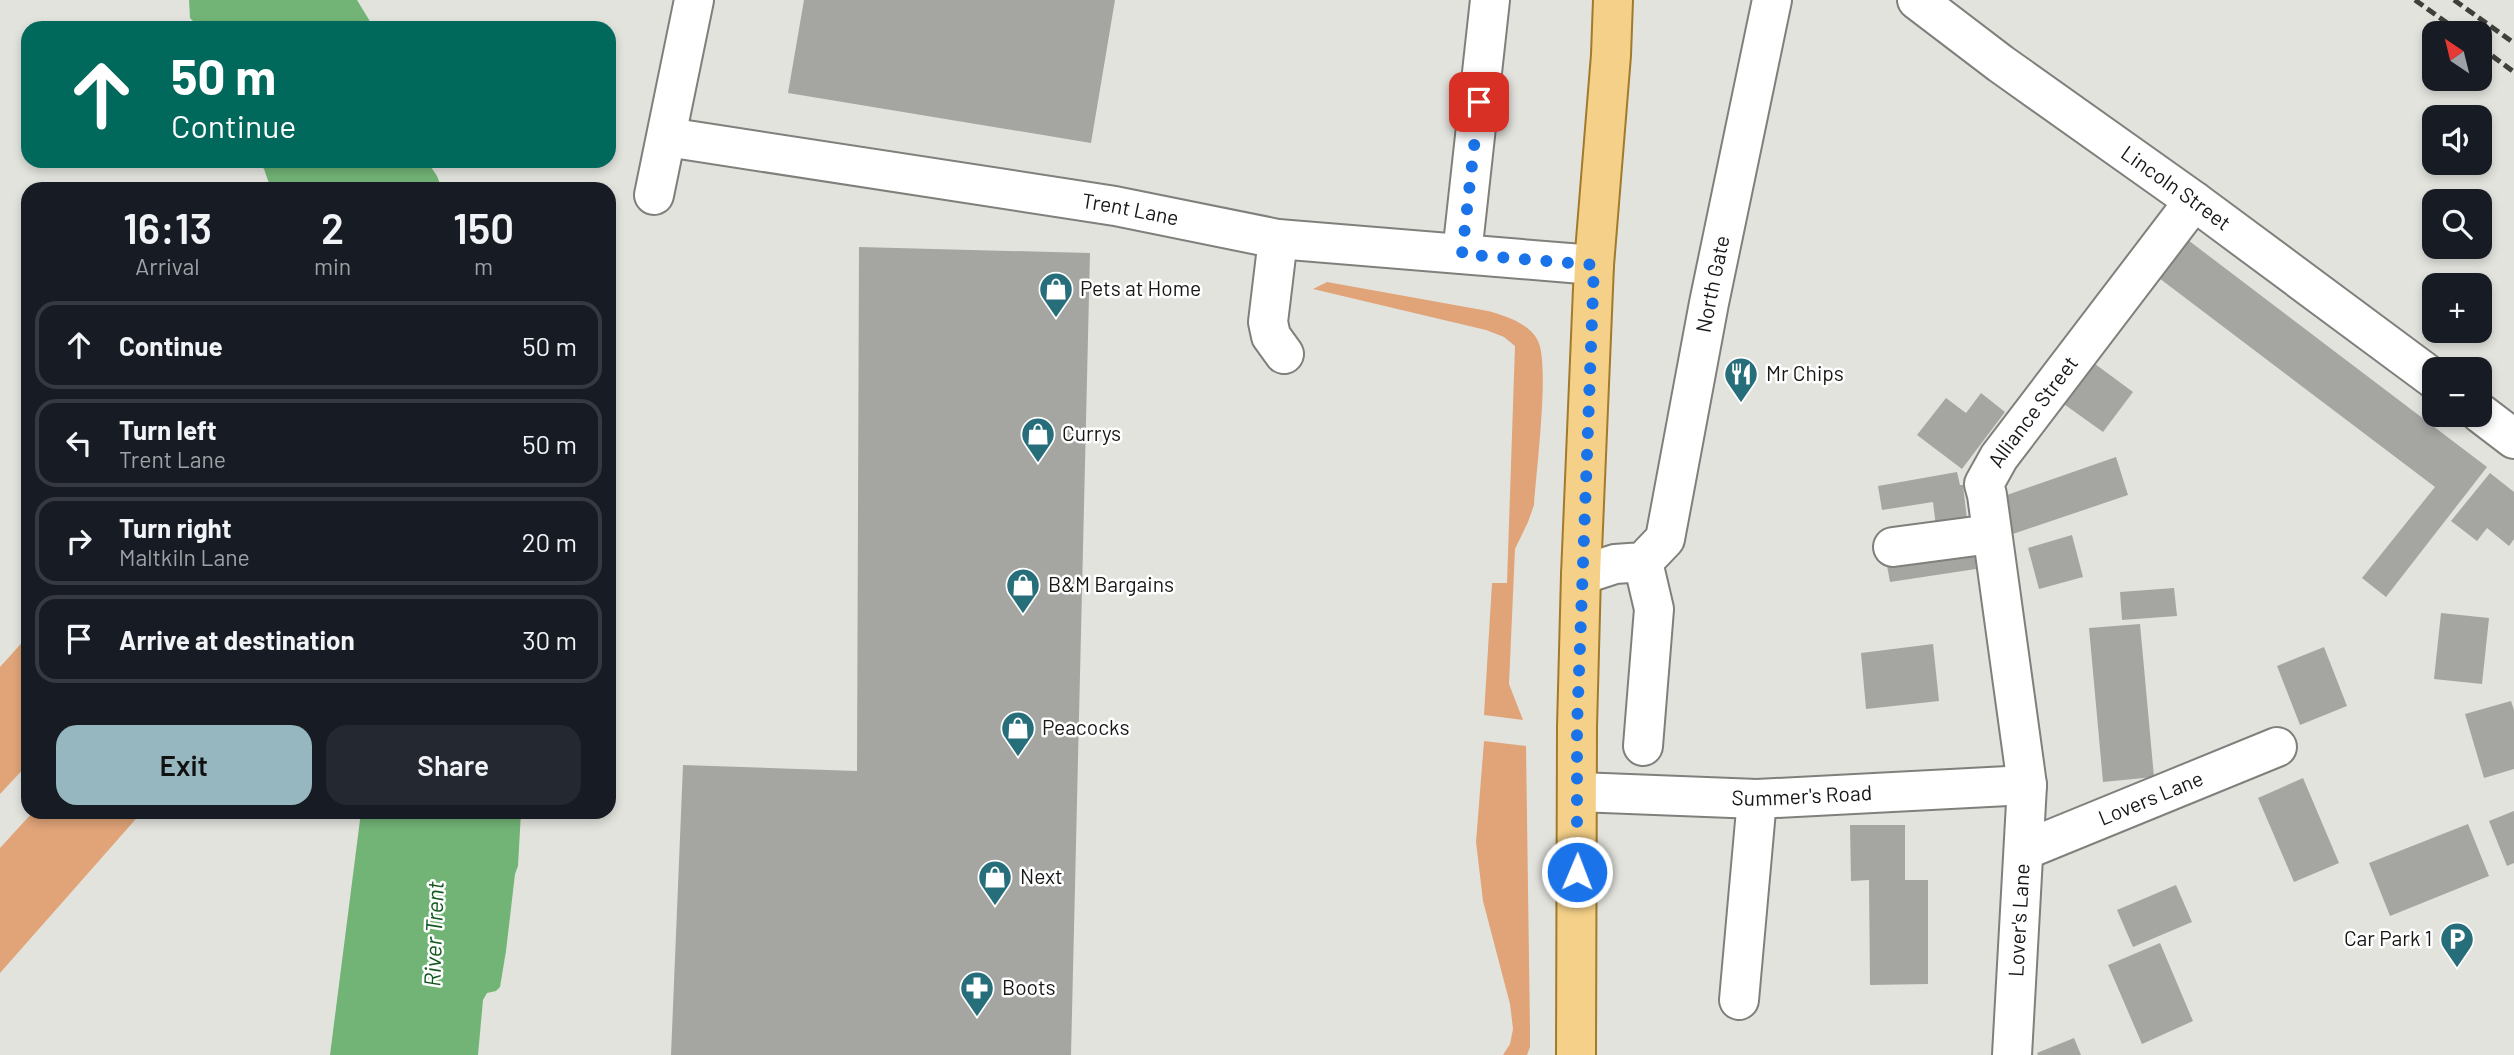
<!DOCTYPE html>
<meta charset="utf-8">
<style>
body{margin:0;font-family:Barlow,sans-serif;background:#242831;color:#f1f3f6;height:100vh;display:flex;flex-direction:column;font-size:26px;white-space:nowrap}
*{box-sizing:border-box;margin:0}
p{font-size:23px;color:#9ea1a6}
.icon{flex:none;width:38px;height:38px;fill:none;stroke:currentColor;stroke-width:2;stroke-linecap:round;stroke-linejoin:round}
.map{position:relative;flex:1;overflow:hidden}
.side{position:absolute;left:21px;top:182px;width:595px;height:637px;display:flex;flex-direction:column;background:#171b24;border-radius:21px;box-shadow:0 4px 10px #0003}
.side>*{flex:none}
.top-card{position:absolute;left:21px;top:21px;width:595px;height:147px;border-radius:21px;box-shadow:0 4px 10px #0003;background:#00695c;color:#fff;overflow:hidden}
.needle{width:46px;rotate:325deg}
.tools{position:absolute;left:2422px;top:21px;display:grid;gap:14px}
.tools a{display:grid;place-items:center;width:70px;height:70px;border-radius:14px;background:#171b24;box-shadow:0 4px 10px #0003;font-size:35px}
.pin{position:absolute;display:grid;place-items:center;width:60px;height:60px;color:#fff;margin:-30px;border-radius:14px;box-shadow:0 4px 10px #0006}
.me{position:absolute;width:77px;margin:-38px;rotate:1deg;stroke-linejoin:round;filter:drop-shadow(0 0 5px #0008)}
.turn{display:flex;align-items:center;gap:24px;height:147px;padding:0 35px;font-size:32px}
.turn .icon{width:91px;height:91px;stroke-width:2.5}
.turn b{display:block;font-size:49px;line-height:60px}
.eta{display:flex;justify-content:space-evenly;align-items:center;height:119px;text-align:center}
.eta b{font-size:42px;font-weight:600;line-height:49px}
.button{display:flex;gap:14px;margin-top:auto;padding:14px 35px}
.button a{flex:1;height:80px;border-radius:21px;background:#96b7bf;color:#111;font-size:28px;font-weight:600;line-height:80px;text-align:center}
.button a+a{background:#242831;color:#f1f3f6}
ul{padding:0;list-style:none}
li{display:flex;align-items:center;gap:21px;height:88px;margin:0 14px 10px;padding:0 21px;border:4px solid #363941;border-radius:21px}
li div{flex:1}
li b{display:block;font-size:26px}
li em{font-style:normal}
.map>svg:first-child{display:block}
.green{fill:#e0a478}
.water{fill:#72b476}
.building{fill:#a5a6a2}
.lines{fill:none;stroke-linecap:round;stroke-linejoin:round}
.minor-casing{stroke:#7f7f7b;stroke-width:42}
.major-casing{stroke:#a27a2c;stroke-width:42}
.minor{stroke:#fff;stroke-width:38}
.major{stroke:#f4d088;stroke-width:38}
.rail{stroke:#3f3f3c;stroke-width:5;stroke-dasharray:10 5;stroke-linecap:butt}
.route{stroke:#1a73e8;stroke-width:12;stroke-dasharray:0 21.6}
.labels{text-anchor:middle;stroke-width:5;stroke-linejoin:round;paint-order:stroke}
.street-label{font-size:21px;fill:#171715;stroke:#fff}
.poi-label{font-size:21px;fill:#171715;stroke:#fff;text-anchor:start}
.water-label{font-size:23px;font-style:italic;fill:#13591f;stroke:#fff}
</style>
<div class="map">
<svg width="2514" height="1055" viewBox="0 0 2514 1055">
<rect width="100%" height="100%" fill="#e3e3de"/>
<!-- green -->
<g class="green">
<path d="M1327,282l161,29c18,5 41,12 50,30 12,24 -2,132 -4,164l-6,17 -13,27 -6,135 14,36 -39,-5 8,-132h15l8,-237 -11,-9 -18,-7 -173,-41z"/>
<path d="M28,636v128l-28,30v-127z"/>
<path d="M1484,741l42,5 4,283v18l-3,8h-24l7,-11 3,-15 -3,-25 -27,-103 -7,-59z"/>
<path d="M33,812h109l-142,161v-125z"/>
</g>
<!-- water -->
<g class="water">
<path d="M189,0h168l17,28h-174l-10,-10z"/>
<path d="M257,161h170l10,15 5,13h-171l-7,-20z"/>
<path d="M361,812h160l-3,54 -3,8 -9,77 -6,36 -4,4 -9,2 -4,7 -5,55h-148z"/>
</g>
<!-- building -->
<g class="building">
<path d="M804,0h311l-24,143 -303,-50z"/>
<path d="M2184,237l303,230 -101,130 -24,-19 73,-91 -280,-212z"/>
<path d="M859,247l231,6 -19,802h-400l12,-290 174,6z"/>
<path d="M2091,361l42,31 -30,40 -42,-30z"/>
<path d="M1981,393l24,19 -43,57 -45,-34 29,-37 20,15z"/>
<path d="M2116,457l12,38 -121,41 -3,-40z"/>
<path d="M1957,472l3,13h3l5,43h4l4,41 -86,13 -4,-22 51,-25 -4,-33 -51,8 -4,-24z"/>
<path d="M2490,473l24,19v47l-5,7 -22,-18 -10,13 -26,-20z"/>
<path d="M2072,535l11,42 -44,12 -11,-41z"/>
<path d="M2174,588l3,28 -55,4 -2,-28z"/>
<path d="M2441,613l48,5 -7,66 -48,-5z"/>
<path d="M2140,624l14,153 -51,5 -14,-154z"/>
<path d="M1933,644l6,57 -73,8 -5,-56z"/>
<path d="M2324,647l23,59 -47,19 -23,-59z"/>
<path d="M2511,701l3,9v59l-30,9 -19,-64z"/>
<path d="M2303,778l36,85 -45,19 -36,-84z"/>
<path d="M2514,811v52l-7,3 -18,-45z"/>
<path d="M2468,824l21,52 -99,40 -21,-53z"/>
<path d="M1850,825h55v55h23v104l-58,1 -1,-105 -18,1z"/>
<path d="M2176,885l16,37 -59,25 -16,-37z"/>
<path d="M2160,943l33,78 -51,23 -34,-79z"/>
<path d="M2074,1038l7,17h-43l-1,-2z"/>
</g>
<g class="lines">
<!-- minor casing -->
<g class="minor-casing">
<g id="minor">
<path id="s1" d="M1917,0l84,64 193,137 240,178"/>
<path id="s2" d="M667,137l448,69 163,33 316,26"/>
<path d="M654,195l40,-195"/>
<path d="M1278,239l-10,83 3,14 13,18"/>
<path d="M1462,254l28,-254"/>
<path d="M2480,413l34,26"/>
<path d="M1893,547l98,-13"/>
<path id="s3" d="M1581,575l34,-11 28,-2 22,-23 44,-236 63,-303"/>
<path d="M1643,746l11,-137 -11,-47"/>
<path id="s4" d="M1578,792l179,7 270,-14"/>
<path id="s5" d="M2025,850l252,-103"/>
<path d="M1739,1000l18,-201"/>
<path id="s6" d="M2012,1055l15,-270 -40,-290 -3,-11 15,-27 195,-256"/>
</g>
</g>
<!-- major casing -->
<g class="major-casing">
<path id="major" d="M1576,1055l1,-328 4,-152 13,-310 17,-210 2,-55"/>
</g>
<!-- minor -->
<use href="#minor" class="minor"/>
<!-- major -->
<use href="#major" class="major"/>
<!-- rail -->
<g class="rail">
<path d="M2415,0l46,33"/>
<path d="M2454,0l60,43"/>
<path d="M2480,47l34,25"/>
</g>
</g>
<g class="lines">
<!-- route -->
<path class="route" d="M1479,102l-17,152 132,11 -17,462v145"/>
</g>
<!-- icons -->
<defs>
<g id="shop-pin" transform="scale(1.75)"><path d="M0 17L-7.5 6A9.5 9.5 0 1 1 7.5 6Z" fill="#276e7b" stroke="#fff"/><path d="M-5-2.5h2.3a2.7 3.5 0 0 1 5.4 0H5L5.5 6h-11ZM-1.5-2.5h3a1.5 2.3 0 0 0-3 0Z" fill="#fff"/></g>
<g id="restaurant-pin" transform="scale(1.75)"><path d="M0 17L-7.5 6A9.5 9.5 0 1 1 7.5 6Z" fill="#276e7b" stroke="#fff"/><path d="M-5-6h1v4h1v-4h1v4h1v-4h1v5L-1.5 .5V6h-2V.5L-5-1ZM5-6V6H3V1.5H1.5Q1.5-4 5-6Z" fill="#fff"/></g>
<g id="parking-pin" transform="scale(1.75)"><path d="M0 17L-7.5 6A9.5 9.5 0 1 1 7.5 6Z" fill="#276e7b" stroke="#fff"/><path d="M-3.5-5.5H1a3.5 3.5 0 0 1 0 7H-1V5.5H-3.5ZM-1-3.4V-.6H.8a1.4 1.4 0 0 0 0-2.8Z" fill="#fff"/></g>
<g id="pharmacy-pin" transform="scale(1.75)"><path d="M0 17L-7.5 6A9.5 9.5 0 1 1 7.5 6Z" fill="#276e7b" stroke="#fff"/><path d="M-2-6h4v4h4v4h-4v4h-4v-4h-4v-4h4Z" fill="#fff"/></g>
</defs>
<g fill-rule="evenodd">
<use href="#shop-pin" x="1056" y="289"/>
<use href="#restaurant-pin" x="1741" y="374"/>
<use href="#shop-pin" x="1038" y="434"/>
<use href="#shop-pin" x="1023" y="585"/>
<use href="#shop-pin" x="1018" y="728"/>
<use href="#shop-pin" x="995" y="877"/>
<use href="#parking-pin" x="2457" y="939"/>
<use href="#pharmacy-pin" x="977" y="988"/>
</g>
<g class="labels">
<!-- street labels -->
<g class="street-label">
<text dy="7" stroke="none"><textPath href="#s1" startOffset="320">Lincoln Street</textPath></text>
<text dy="7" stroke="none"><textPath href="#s2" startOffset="469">Trent Lane</textPath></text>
<text dy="7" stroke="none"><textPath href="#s3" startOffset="355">North Gate</textPath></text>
<text dy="7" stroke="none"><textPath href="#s6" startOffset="662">Alliance Street</textPath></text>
<text dy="7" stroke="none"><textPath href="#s4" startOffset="224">Summer's Road</textPath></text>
<text dy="7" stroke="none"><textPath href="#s5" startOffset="136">Lovers Lane</textPath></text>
<text dy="7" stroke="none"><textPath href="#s6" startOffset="135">Lover's Lane</textPath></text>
</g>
<!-- poi labels -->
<g class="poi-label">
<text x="1080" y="296">Pets at Home</text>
<text x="1766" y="381">Mr Chips</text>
<text x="1062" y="441">Currys</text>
<text x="1048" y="592">B&amp;M Bargains</text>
<text x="1042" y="735">Peacocks</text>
<text x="1020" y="884">Next</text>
<text x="2432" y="946" text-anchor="end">Car Park 1</text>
<text x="1002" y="995">Boots</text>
</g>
<!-- water labels -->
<g class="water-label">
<text transform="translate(434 934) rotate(-88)" y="8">River Trent</text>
</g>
</g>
</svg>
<div class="tools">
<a><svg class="needle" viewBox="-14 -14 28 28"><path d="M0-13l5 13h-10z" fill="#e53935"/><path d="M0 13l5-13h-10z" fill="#9ea1a6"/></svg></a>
<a><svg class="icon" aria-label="sound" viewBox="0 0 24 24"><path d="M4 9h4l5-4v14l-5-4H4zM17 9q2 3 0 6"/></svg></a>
<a><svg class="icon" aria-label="search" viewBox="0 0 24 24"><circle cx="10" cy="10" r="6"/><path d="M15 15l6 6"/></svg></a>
<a>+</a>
<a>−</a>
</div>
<div class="pin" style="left:1479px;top:102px;background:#d93025"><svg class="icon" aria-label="arrive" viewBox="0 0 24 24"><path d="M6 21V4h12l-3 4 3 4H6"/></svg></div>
<svg class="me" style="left:1577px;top:872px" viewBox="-20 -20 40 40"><circle r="17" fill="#1a73e8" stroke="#fff" stroke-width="3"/><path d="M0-11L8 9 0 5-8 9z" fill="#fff"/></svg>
<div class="top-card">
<div class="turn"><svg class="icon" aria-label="ahead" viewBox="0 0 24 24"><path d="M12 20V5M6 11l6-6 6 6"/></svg><div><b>50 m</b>Continue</div></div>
</div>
<section class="side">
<div class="eta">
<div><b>16:13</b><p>Arrival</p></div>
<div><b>2</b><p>min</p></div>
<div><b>150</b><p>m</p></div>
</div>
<ul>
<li><svg class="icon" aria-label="ahead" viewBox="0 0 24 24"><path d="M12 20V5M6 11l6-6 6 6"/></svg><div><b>Continue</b></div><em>50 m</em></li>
<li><svg class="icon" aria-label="left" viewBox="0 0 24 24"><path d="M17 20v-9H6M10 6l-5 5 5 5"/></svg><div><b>Turn left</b><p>Trent Lane</p></div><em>50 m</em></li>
<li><svg class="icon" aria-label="right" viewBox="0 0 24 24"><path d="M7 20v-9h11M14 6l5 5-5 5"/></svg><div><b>Turn right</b><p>Maltkiln Lane</p></div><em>20 m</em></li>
<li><svg class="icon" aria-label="arrive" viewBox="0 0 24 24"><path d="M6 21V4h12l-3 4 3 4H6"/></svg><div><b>Arrive at destination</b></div><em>30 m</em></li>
</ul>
<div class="button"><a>Exit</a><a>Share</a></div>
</section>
</div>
